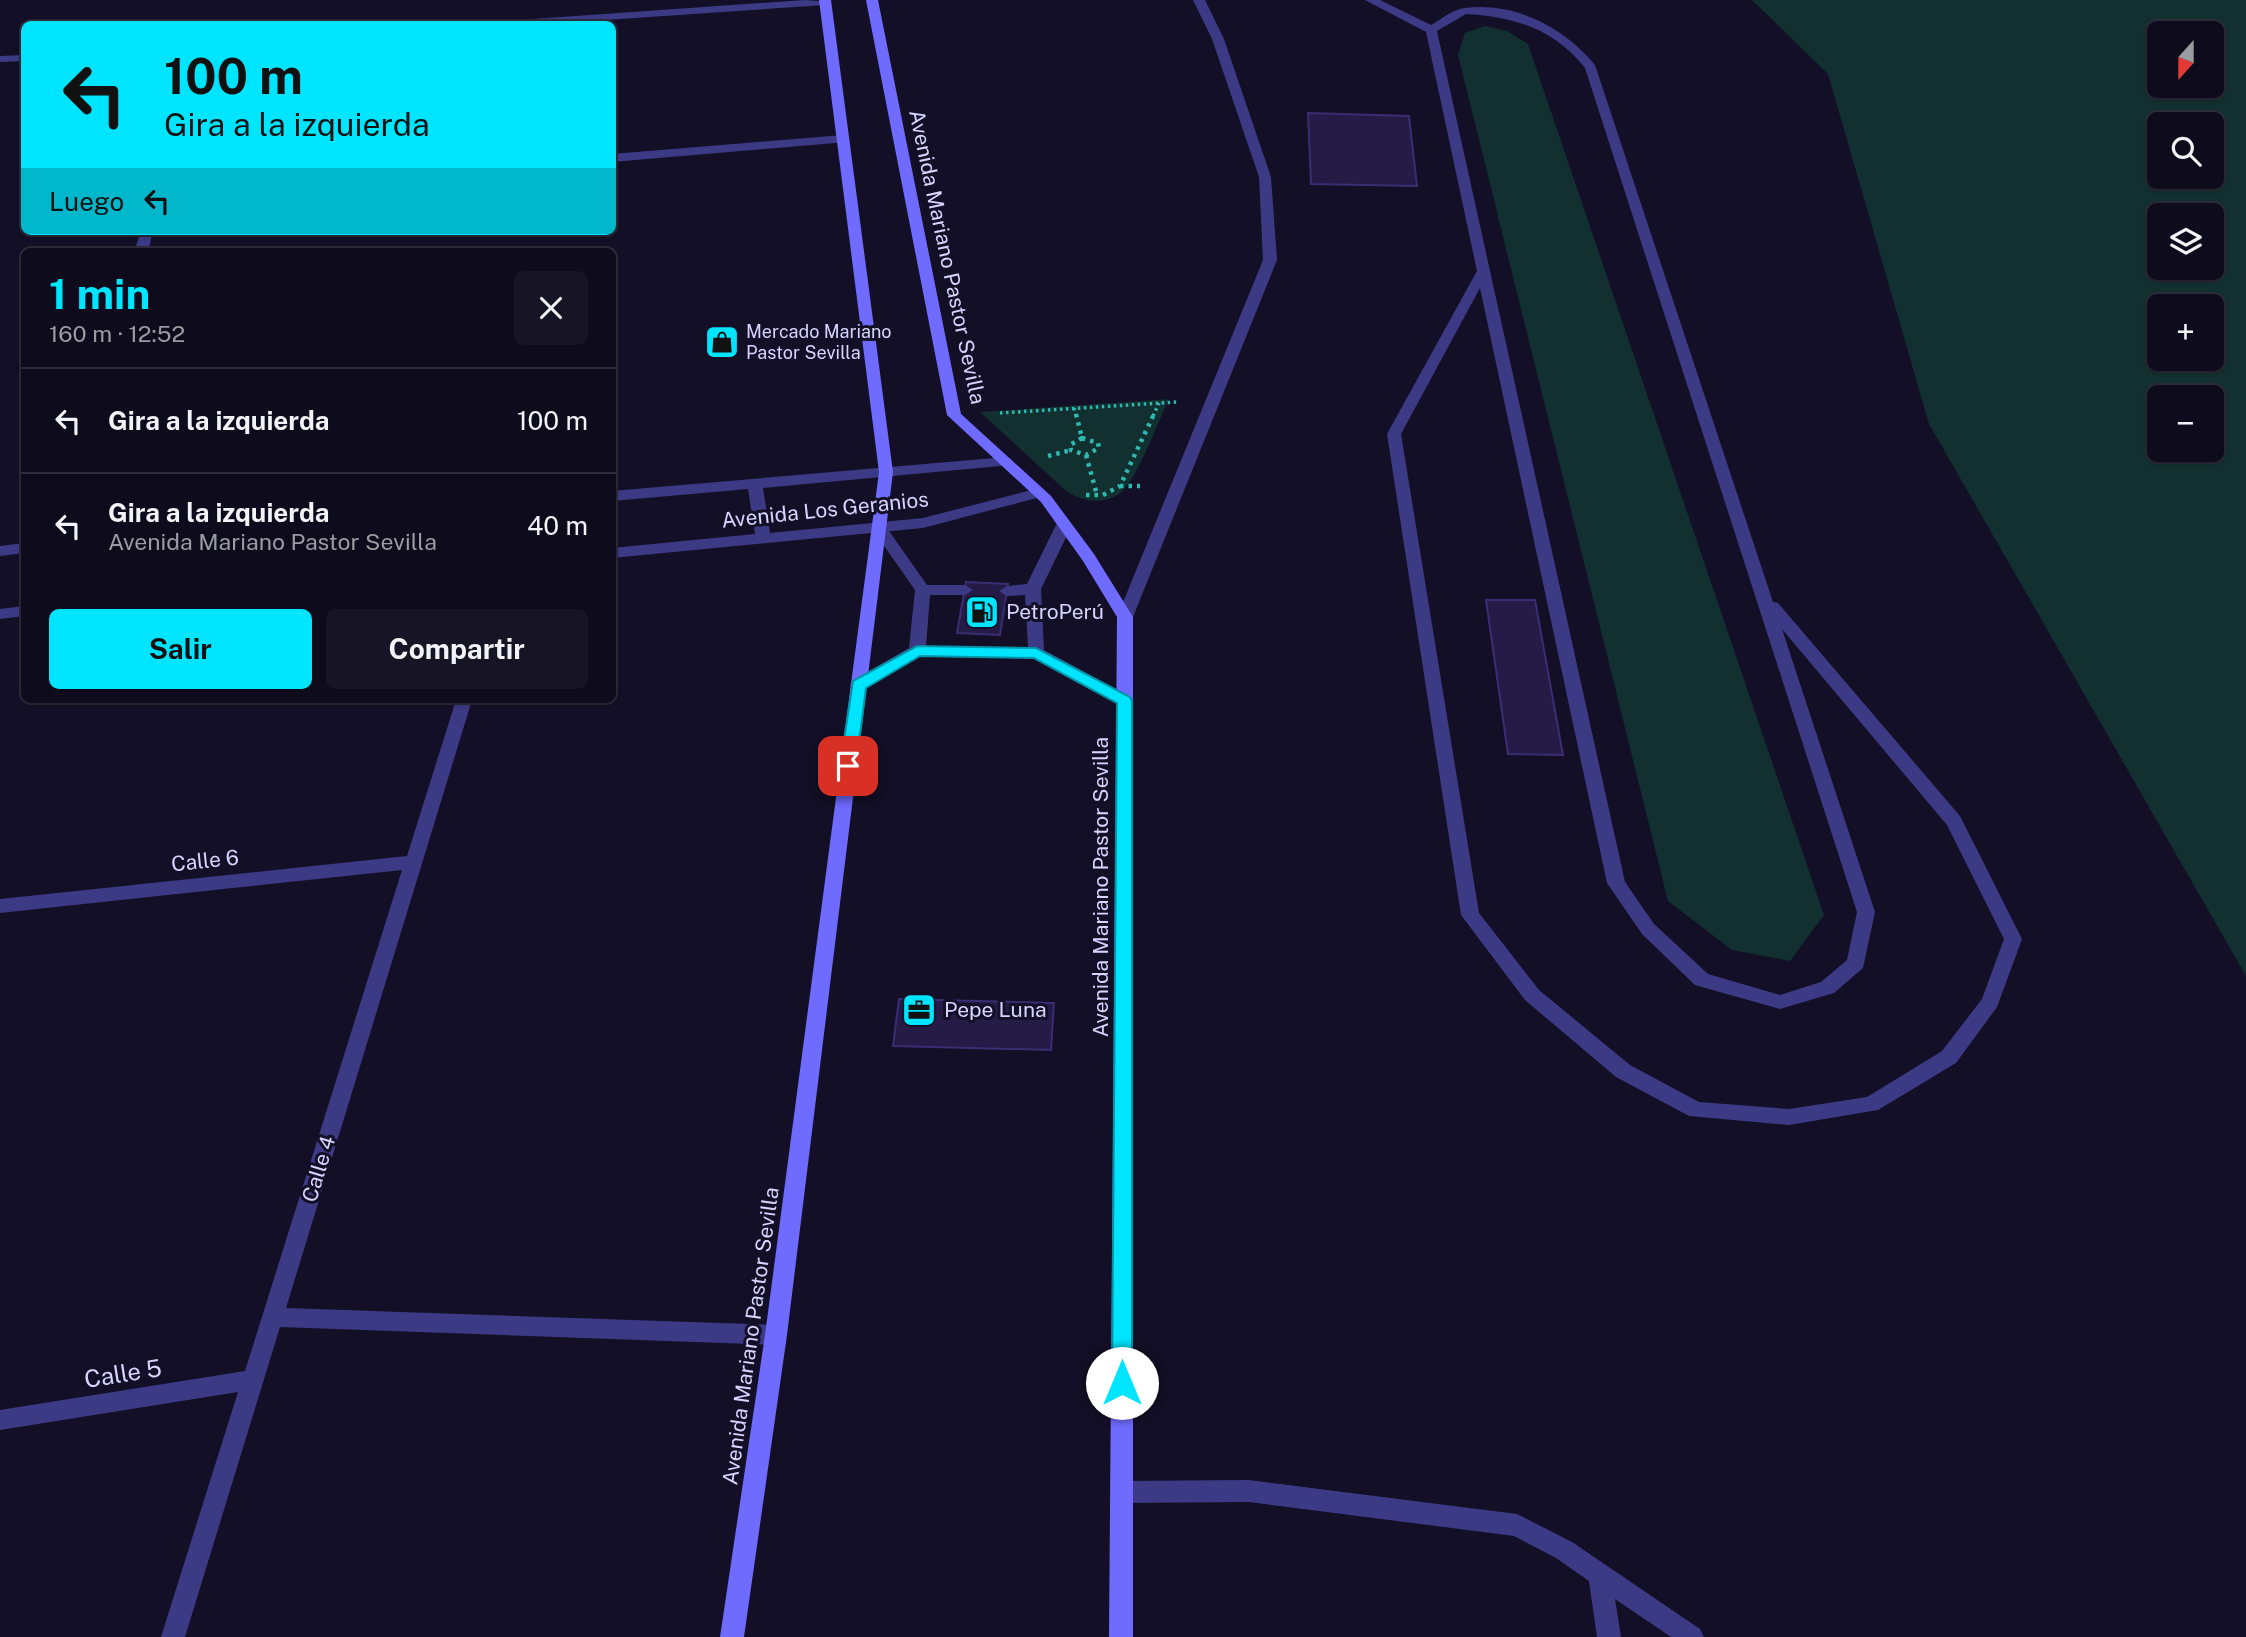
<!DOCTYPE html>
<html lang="es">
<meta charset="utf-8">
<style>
body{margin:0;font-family:"Public Sans",sans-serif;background:#171425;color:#f1f3f6;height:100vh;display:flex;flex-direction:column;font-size:26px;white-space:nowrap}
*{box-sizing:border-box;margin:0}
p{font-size:23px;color:#9b9ba3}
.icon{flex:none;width:38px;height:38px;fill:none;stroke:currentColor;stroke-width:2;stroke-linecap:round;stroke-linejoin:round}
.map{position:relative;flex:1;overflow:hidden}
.details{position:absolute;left:21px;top:248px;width:595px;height:455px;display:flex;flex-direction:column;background:#0e0b1c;border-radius:10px;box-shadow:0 2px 5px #0004,0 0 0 2px #2e2b3b}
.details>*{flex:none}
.banner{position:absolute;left:21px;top:21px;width:595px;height:214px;border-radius:10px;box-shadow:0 2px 5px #0004,0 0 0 2px #2e2b3b;background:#00e5ff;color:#111;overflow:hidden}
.needle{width:46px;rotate:201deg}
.fabs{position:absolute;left:2147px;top:21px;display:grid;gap:14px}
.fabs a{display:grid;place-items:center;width:77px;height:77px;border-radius:10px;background:#0e0b1c;box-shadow:0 2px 5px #0004,0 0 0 2px #2e2b3b;font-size:35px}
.pin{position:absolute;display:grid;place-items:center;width:60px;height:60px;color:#fff;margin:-30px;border-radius:14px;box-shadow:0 4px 10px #0006}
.me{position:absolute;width:77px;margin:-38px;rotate:0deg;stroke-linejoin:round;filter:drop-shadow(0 0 5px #0008)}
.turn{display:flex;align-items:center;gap:24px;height:147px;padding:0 28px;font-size:32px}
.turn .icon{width:91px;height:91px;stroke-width:2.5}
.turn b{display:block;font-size:49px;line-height:60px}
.then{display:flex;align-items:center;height:66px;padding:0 28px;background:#0003;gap:14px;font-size:26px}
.round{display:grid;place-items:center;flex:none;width:74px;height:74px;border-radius:10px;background:#171425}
.summary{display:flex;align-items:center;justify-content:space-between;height:119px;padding:0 28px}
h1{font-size:42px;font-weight:700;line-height:52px;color:#00e5ff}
.primary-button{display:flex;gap:14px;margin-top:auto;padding:14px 28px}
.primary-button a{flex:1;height:80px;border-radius:10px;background:#00e5ff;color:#111;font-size:28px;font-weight:700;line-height:80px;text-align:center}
.primary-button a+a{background:#171425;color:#f1f3f6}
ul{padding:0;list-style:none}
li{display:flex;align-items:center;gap:21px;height:105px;padding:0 28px;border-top:2px solid #2e2b3b}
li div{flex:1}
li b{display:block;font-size:26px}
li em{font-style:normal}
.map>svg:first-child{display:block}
.green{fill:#12302f;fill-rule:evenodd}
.building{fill:#241b47;stroke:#3b2d73;stroke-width:2}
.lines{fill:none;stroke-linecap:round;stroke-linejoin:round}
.path-far1{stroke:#2fb8b0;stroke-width:3.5;stroke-dasharray:2.5 3.5;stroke-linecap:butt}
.path{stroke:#2fb8b0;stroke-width:4.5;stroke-dasharray:3.5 5;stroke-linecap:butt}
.service{fill:#3d3a85;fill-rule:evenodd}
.minor{fill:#3d3a85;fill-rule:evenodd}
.tertiary{fill:#3d3a85;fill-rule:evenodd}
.secondary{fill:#6f6bff;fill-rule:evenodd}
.route{fill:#00e5ff;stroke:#0095a6;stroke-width:2}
.labels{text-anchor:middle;stroke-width:6;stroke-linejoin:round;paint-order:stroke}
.far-poi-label{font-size:18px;fill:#d9d4ff;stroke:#130f26;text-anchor:start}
.street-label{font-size:21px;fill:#d9d4ff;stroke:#130f26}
.poi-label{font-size:21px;fill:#d9d4ff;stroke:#130f26;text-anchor:start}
.near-street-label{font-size:24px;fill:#d9d4ff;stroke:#130f26}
</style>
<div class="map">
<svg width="2246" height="1637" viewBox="0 0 2246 1637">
<rect width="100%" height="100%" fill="#130f26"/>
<!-- green -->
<g class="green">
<path d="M1752,0h494v976l-317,-552 -101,-350zM2160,33h52v53h-52zM2160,124h52v53h-52zM2160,215h52v53h-52zM2160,306h52v53h-52zM2160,397h52v53h-52z"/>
<path d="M1485,26l22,5 21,13 296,871 -34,46 -58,-11 -64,-49 -210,-846 7,-22z"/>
<path d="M1169,399c-11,23 -29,72 -44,89 -14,18 -44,15 -60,2l-85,-78z"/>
</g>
<!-- building -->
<g class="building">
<path d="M1308,113l101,3 8,70 -106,-2z"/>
<path d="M966,582l42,2 -8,51 -43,-2z"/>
<path d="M1486,600h49l28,155 -55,-1z"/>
<path d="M899,999l155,4 -3,47 -158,-4z"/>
</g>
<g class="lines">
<!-- path-far1 -->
<g class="path-far1">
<path d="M1074,408l2,8"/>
<path d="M1000,413l177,-11"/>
<path d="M1153,416l6,-13"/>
</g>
<!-- path -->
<g class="path">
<path d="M1076,414l6,24"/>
<path d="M1082,438l16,5 1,5 -13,7 -15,-5 -1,-5z"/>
<path d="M1086,455l11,40"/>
<path d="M1048,456l23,-6"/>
<path d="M1120,486h20"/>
<path d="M1086,495h17l17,-9 34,-72"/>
</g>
<!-- service -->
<g class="service">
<path d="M1365,0h15l51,25c9,-5 22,-16 34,-17 50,-6 99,19 130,57l178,537 5,1 182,213 62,123 -25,68 -41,56 -78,47 -89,15 -100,-9 -73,-39 -91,-77 -64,-85 -74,-481 90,-163 -51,-239zM1466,14c49,3 88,15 119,54l272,844 -10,48 -26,22 -41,13 -72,-21 -54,-50 -29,-42 -188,-851zM1480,288l127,595 35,51 53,51 85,24 54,-16 29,-25 12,-56 -93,-283 165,196 57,114 -22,60 -40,52 -75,46 -78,12 -90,-7 -69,-37 -91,-75 -60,-77 -78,-479z"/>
<path d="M1064,520l8,5 -31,64 3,61 87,47 2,4 -2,4h-12l-86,-47 -113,-1 -56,32h-12l-2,-4 2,-4 57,-33 6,-58 -44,-63 3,-3h10l43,61h38l8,5 -8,5h-35l-4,51 102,1 -3,-52 -18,1 -8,-5 8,-5 20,-2 29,-59z"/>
<path d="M1249,1480l268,34 55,28 128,87 4,8h-33l-56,-38 6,38h-24l-8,-56 -33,-23 -42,-22 -265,-34 -127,1 -8,-3 -3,-8 3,-8 8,-3z"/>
</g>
<!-- minor -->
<g class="minor">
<path d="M805,0l26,2 -6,3 -279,19h-49l6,-3z"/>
<path d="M1193,0h12l19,39 47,138 6,83 -144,357 -8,5 -8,-5 146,-357 -4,-83 -47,-138z"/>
<path d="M24,55v6l-24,1v-6z"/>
<path d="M843,135l4,1v6l-235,20v-8z"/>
<path d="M141,231h12l-5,21h-14z"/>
<path d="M456,700h16l-186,608 490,17 8,3 3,7 -3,7 -8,3 -496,-18 -95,310h-24l77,-245 -238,38v-20l245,-39 157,-501 -402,43v-14l407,-43z"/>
</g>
<!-- tertiary -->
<g class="tertiary">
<path d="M1006,457l5,2 2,3 -2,3 -248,23 7,45 153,-15 116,-30 5,2 2,3 -2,3 -121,32 -311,30v-10l143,-14 -7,-45 -136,12v-10z"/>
<path d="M24,543v10l-24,3v-10z"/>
<path d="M24,606v10l-24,3v-10z"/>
</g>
<!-- secondary -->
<g class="secondary">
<path d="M819,0h12l62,472 -106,863 -43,302h-24l45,-302 114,-863z"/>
<path d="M866,0h12l83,414 90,82 43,58 39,63v1020h-24l8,-1020 -34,-56 -42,-59 -94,-87z"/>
</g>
</g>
<!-- route -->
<path class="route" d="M917,646l119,2 94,49 2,4v682l-3,7 -7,2 -7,-2 -3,-7 5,-680 -83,-45 -114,-2 -54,32 -10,78 -2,4h-11l-3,-4 13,-85z"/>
<!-- icons -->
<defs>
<g id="shop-square" transform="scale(1.75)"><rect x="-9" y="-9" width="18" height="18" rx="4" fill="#00e5ff" stroke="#130f26"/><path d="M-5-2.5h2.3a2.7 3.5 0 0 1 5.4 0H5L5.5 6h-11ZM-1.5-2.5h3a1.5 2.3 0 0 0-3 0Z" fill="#111"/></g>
<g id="fuel-square" transform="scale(1.75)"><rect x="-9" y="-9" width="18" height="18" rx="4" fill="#00e5ff" stroke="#130f26"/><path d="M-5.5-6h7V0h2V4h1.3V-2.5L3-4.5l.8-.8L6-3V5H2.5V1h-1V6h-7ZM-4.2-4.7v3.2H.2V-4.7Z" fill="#111"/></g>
<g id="office-square" transform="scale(1.75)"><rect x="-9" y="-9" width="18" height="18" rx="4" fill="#00e5ff" stroke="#130f26"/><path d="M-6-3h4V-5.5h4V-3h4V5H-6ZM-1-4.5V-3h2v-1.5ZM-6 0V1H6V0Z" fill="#111"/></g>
</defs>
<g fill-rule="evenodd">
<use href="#shop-square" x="722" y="342"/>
<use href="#fuel-square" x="982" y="612"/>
<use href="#office-square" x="919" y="1010"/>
</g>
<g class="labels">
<!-- far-poi labels -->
<g class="far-poi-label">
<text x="746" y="338">Mercado Mariano<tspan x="746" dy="21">Pastor Sevilla</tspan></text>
</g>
<!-- street labels -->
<g class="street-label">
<text transform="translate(947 257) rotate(78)" y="7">Avenida Mariano Pastor Sevilla</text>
<text transform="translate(825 510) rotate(-6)" y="7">Avenida Los Geranios</text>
<text transform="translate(205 861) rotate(-6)" y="7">Calle 6</text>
<text transform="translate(1101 887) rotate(-90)" y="7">Avenida Mariano Pastor Sevilla</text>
<text transform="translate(319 1169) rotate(-73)" y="7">Calle 4</text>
<text transform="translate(751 1336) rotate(-82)" y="7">Avenida Mariano Pastor Sevilla</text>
</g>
<!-- poi labels -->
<g class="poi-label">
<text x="1006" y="619">PetroPerú</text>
<text x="944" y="1017">Pepe Luna</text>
</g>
<!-- near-street labels -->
<g class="near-street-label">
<text transform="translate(123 1374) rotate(-9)" y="8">Calle 5</text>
</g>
</g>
</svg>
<div class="fabs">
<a><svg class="needle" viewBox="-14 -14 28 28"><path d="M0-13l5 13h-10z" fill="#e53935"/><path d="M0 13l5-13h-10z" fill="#9b9ba3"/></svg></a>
<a><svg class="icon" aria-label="search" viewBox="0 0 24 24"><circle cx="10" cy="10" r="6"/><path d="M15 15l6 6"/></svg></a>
<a><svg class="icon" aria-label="layers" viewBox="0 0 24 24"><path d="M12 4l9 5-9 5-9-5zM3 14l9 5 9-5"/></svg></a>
<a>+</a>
<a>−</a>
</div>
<div class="pin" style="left:848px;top:766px;background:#d93025"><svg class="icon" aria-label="arrive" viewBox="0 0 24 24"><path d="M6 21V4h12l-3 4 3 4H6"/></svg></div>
<svg class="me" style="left:1122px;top:1383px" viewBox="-20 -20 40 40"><circle r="19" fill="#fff"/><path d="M0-13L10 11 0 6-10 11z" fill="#00e5ff"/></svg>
<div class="banner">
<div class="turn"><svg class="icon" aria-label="left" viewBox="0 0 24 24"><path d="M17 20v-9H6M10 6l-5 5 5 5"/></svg><div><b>100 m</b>Gira a la izquierda</div></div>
<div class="then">Luego<svg class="icon" aria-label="left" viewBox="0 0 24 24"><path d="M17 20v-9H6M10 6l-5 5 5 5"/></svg></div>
</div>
<section class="details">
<div class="summary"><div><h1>1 min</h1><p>160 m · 12:52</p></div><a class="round"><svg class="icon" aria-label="close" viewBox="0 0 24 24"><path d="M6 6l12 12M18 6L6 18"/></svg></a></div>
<ul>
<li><svg class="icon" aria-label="left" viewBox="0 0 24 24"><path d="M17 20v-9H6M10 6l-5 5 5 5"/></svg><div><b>Gira a la izquierda</b></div><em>100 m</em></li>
<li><svg class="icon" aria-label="left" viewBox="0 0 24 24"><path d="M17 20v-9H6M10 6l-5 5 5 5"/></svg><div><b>Gira a la izquierda</b><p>Avenida Mariano Pastor Sevilla</p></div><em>40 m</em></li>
</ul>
<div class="primary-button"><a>Salir</a><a>Compartir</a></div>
</section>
</div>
